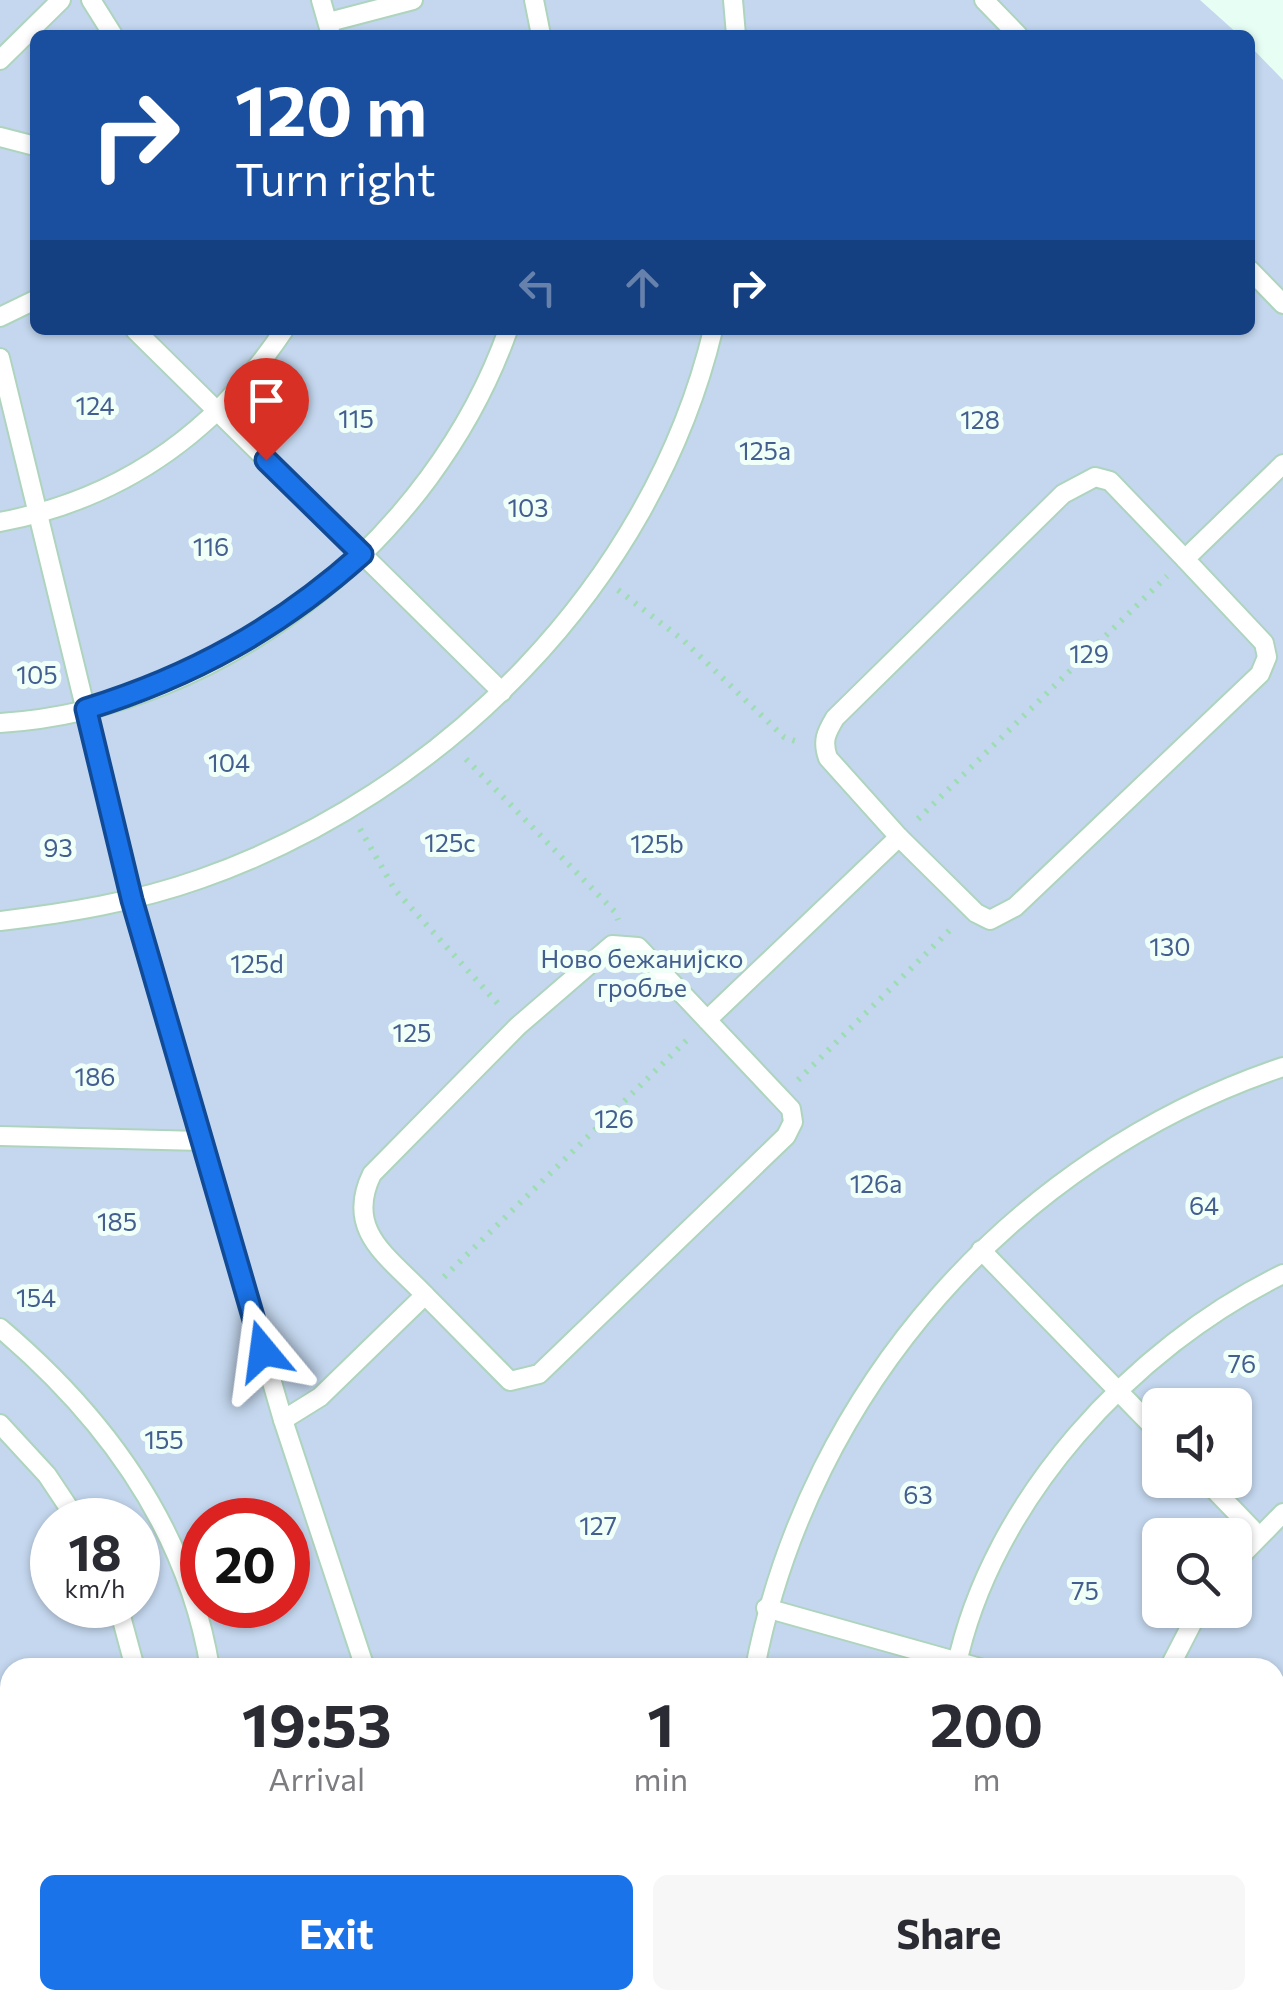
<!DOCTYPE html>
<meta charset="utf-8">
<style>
body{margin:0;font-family:Commissioner,sans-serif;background:#f7f7f7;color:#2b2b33;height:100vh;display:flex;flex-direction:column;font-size:38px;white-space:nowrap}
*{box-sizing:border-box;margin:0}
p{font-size:32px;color:#7c7c81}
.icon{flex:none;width:55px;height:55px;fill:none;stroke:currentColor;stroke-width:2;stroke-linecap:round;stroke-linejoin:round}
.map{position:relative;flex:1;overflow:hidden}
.panel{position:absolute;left:0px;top:1658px;width:1285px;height:352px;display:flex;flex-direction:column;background:#fff;border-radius:30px 30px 0 0;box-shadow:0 2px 8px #0004}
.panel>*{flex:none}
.hud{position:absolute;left:30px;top:30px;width:1225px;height:305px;border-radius:15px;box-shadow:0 2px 8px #0004;background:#1a4fa0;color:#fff;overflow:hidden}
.controls{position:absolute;left:1142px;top:1388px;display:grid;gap:20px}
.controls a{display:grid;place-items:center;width:110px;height:110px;border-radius:15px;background:#fff;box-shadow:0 2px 8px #0004;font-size:50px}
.speed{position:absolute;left:30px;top:1498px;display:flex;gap:20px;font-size:50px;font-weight:700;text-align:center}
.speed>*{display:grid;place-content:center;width:130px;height:130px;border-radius:50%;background:#fff;box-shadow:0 2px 8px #0004;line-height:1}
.speed small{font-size:25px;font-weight:400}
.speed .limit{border:15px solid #d22;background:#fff;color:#111}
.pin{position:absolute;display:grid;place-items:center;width:85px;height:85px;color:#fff;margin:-102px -42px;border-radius:50% 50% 50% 0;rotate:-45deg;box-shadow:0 0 10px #0007}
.pin .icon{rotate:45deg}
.me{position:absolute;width:110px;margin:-55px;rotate:344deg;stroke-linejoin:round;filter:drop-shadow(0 0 8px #0008)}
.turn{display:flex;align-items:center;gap:35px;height:210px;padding:0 40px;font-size:45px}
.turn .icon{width:130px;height:130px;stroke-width:2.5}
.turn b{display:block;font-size:70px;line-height:85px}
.lanes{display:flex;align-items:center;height:95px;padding:0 40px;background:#0003;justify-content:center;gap:50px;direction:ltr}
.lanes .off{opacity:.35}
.eta{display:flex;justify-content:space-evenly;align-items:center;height:170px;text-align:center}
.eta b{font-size:60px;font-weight:700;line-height:70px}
.primary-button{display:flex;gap:20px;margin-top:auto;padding:20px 40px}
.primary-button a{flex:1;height:115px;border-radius:15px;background:#1a73e8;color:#fff;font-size:40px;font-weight:700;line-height:115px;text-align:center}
.primary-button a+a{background:#f7f7f7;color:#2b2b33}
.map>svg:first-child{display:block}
.green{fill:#c4d7ee;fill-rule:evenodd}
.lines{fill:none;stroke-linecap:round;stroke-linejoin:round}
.service-casing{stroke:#aed4bd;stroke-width:22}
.path{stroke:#9edcb3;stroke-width:6;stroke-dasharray:2.5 8;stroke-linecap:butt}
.service{stroke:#fff;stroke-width:18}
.route-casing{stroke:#114b97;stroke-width:25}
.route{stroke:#1a73e8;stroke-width:18}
.labels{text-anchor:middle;stroke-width:10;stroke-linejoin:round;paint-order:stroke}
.park-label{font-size:25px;fill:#445e8f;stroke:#f0fff8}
</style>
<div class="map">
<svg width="1283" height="2008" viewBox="0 0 1283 2008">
<rect width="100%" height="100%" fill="#e7fef4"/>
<!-- green -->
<path class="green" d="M0,0h1200l39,35h-1204v295h1215v-284l33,34v1928h-1283zM1160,1405h75v75h-75zM52,1520h86v85h-86zM202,1520h86v85h-86zM1160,1535h75v75h-75zM10,1668h1265v332h-1265z"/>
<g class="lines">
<!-- service casing -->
<g class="service-casing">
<g id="service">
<path d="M91,0l22,35"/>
<path d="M321,0l10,35"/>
<path d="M534,0l7,35"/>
<path d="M733,0l3,35"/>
<path d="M984,0l34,35"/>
<path d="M329,22l84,-22"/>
<path d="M0,60l61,-60"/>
<path d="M0,137l35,9"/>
<path d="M1250,270l33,34"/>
<path d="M0,317l35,-17"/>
<path d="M135,330l367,362"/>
<path d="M0,358l132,542 151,520 82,248"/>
<path d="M0,522c122,-23 215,-89 284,-192"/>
<path d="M0,723c224,-14 434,-184 508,-393"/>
<path d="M899,837l-71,-79c-6,-17 -2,-25 7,-40l228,-224 32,-17 15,4 75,78"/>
<path d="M0,921c68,-8 135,-19 200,-42 243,-85 452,-295 513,-549"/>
<path d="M0,1136l202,5"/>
<path d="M981,1250l179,184"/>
<path d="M425,1295c-36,-38 -81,-64 -53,-121l146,-148 94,-81 26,2 69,73"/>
<path d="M0,1328c105,89 187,201 210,340"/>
<path d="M283,1420l37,-23 105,-102 85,86 29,-7 247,-238 7,-14 -2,-13 -84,-89 192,-183 77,76 14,7 25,-13 245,-233 7,-17 -3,-14 -79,-84 98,-95"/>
<path d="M0,1424l47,51 30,45"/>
<path d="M1205,1480l53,55"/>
<path d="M1235,1562l48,-49"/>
<path d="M118,1605l17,63"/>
<path d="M766,1608l214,60"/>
<path d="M755,1668c54,-279 259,-511 528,-601"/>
<path d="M956,1668c35,-168 177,-321 327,-394"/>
<path d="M1169,1668l30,-58"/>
<path d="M1275,1749l8,2"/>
<path d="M0,1882l10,1"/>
<path d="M1275,1887l8,-2"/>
<path d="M474,2000l3,8"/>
<path d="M755,2000l2,8"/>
<path d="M963,2000l2,8"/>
<path d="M1178,2000l5,8"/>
<path d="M86,2008l5,-8"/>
<path d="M808,2008l31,-8"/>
</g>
</g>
<!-- path -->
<g class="path">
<path d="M618,590l65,50 101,97 14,5"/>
<path d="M466,759l149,153 3,8"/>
<path d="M918,819l249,-243"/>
<path d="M360,829l35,61 105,116"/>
<path d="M798,1080l155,-153"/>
<path d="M444,1277l245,-239"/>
</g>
<!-- service -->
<use href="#service" class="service"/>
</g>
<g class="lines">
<!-- route casing -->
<g class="route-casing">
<path id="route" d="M263,1351l-131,-451 -46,-191c107,-33 193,-81 276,-155l-96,-94"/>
</g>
<!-- route -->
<use href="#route" class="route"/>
</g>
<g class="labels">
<!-- park labels -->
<g class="park-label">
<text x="95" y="415">124</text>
<text x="356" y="428">115</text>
<text x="980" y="429">128</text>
<text x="765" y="460">125a</text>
<text x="528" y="517">103</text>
<text x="211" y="556">116</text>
<text x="1089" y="663">129</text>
<text x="37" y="684">105</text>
<text x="229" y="772">104</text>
<text x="450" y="852">125c</text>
<text x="657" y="853">125b</text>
<text x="58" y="857">93</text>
<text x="1170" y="956">130</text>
<text x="642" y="968">Ново бежанијско<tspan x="642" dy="29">гробље</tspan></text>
<text x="257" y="973">125d</text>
<text x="412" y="1042">125</text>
<text x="95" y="1086">186</text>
<text x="614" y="1128">126</text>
<text x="876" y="1193">126a</text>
<text x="1204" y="1215">64</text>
<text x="117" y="1231">185</text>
<text x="36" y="1307">154</text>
<text x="1242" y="1373">76</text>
<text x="164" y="1449">155</text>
<text x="918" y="1504">63</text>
<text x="598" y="1535">127</text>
<text x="1085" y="1600">75</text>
</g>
</g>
</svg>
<div class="controls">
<a><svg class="icon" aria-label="sound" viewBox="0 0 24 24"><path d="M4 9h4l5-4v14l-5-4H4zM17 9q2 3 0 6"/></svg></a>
<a><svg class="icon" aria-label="search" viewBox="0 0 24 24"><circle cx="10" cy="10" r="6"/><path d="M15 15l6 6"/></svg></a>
</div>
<div class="speed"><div>18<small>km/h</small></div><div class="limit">20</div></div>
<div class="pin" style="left:266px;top:460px;background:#d93025"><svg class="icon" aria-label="arrive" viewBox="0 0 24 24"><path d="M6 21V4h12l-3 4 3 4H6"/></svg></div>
<svg class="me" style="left:263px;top:1351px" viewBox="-20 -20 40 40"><path d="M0-17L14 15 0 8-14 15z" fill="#1a73e8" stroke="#fff" stroke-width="4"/></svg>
<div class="hud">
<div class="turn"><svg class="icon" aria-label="right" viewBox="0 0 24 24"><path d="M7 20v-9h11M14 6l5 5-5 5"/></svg><div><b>120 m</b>Turn right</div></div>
<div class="lanes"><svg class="icon off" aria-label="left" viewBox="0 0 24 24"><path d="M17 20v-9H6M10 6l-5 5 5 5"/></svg><svg class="icon off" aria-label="ahead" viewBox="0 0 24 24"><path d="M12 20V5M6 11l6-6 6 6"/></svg><svg class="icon" aria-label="right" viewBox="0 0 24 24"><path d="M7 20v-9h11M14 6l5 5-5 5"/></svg></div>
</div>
<section class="panel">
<div class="eta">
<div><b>19:53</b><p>Arrival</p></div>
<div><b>1</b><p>min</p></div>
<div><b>200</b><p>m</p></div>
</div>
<div class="primary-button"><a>Exit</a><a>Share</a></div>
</section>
</div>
